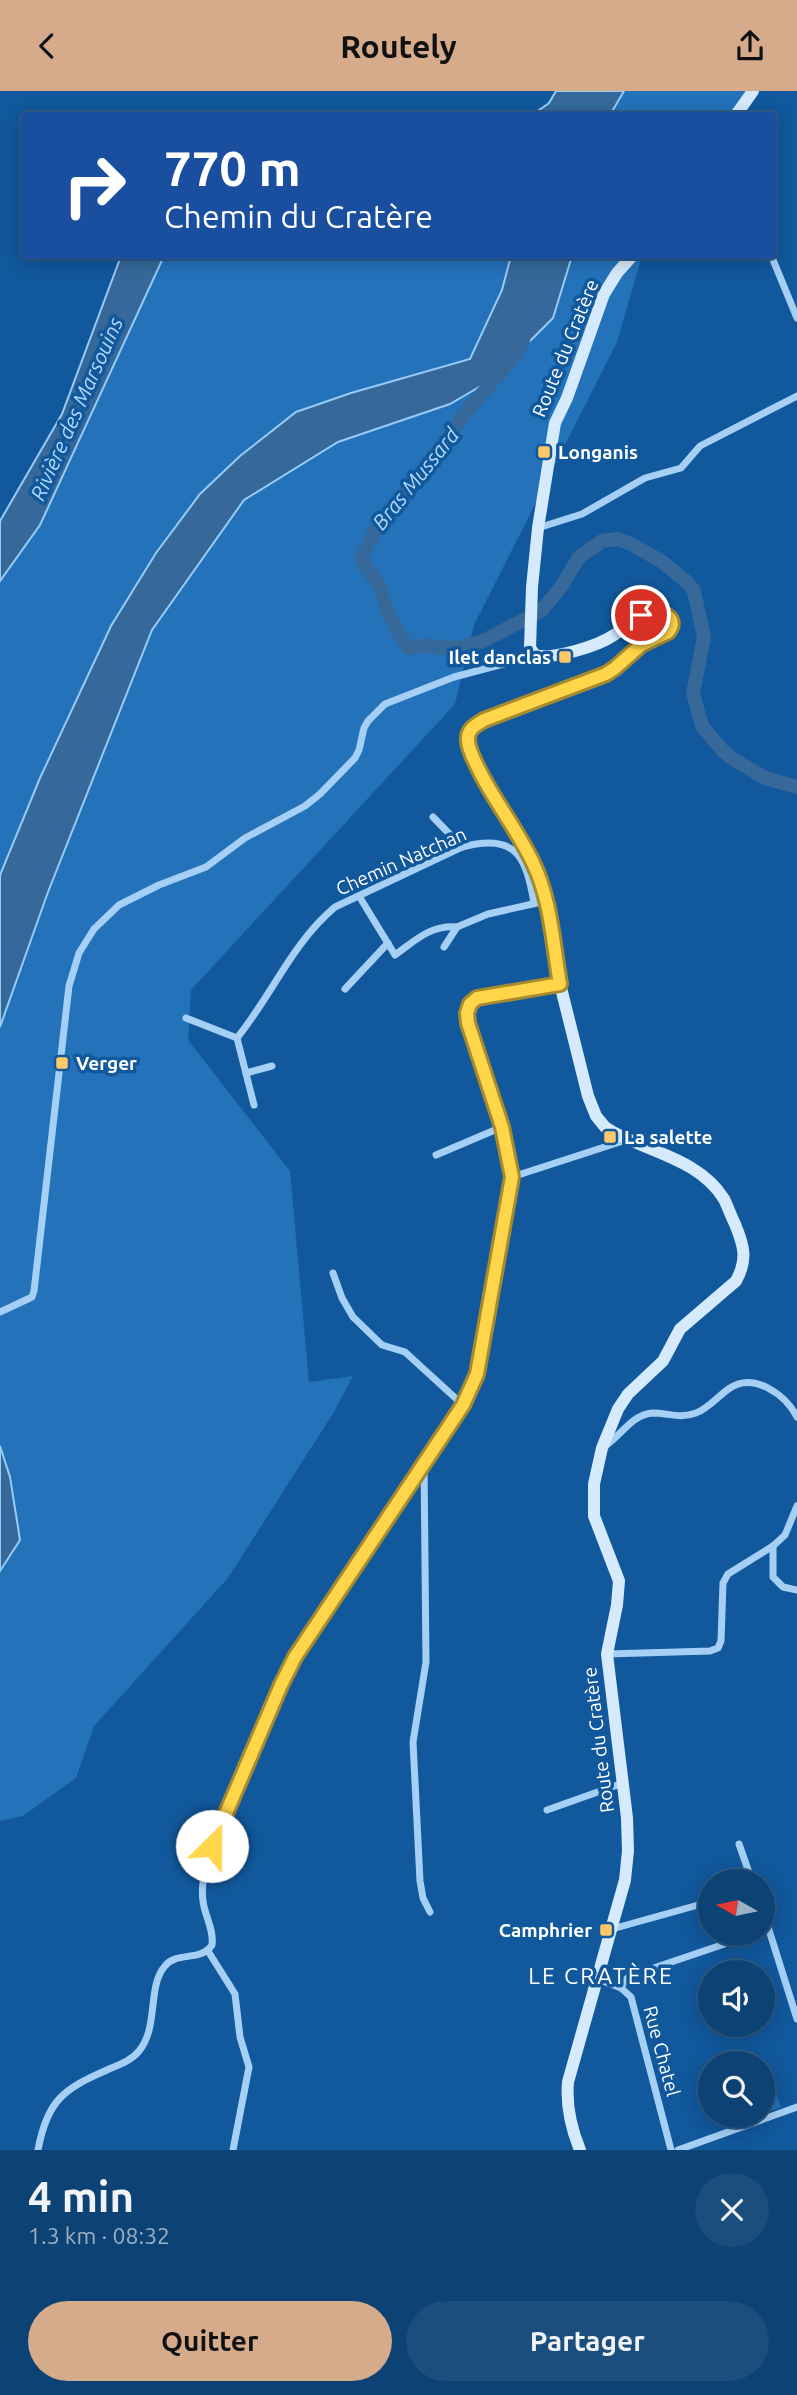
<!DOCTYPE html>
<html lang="fr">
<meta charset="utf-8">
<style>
body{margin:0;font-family:Ubuntu,sans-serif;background:#1b4d7d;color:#f1f3f6;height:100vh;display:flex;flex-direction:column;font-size:26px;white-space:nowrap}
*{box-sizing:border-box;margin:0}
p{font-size:23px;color:#9ab0c5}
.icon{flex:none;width:38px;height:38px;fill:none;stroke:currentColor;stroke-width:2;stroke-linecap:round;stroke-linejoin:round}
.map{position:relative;height:2059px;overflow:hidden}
.side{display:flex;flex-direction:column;background:#0d4275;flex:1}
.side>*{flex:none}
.top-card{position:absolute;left:21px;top:21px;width:756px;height:147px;border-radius:7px;box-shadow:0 4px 18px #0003,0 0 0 2px #2d5b87;background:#1a4fa0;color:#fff;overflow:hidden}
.needle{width:46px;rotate:279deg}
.tools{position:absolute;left:698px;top:1778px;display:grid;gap:14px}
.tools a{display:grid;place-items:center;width:77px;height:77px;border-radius:50%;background:#0d4275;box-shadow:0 4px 18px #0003,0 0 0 2px #2d5b87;font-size:35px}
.pin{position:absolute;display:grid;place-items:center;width:60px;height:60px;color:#fff;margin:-30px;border:4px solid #fff;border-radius:50%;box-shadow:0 2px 7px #0007}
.me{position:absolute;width:77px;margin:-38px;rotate:23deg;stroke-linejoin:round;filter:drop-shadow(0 0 5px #0008)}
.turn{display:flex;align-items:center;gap:24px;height:147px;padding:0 28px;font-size:32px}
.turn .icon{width:91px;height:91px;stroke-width:2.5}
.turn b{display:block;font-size:49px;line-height:60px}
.round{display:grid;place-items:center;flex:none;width:74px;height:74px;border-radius:37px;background:#1b4d7d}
.overview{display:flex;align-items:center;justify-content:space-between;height:119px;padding:0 28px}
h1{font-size:42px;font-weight:600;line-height:52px}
.primary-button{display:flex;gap:14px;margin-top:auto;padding:14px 28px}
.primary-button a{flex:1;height:80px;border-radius:42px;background:#d6ab8b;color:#111;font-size:28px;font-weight:600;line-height:80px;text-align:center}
.primary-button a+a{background:#1b4d7d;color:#f1f3f6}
header{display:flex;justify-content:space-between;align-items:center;height:91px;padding:0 28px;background:#d6ab8b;color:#111;font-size:32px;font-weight:600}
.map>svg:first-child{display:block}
.green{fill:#2372ba}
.water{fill:#36699a;stroke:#97cbf8;stroke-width:2}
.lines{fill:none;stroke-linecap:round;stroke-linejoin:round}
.river{stroke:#36699a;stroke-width:14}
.street{stroke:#a5cff5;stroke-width:7}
.secondary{stroke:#d5eafd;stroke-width:12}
.route-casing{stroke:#a68a30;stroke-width:18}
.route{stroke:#ffd54a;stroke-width:12}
.poi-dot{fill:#ffc869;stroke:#11589c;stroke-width:2.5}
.labels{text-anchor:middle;stroke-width:7;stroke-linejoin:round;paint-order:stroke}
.street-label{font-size:19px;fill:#fff;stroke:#11589c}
.poi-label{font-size:19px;font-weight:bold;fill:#fff;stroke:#11589c;text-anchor:start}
.water-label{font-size:21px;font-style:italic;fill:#b2d9fb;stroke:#11589c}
.quarter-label{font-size:23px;letter-spacing:2px;fill:#fff;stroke:#11589c}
</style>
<header><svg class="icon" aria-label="back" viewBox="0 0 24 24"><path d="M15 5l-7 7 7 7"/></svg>Routely<svg class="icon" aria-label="share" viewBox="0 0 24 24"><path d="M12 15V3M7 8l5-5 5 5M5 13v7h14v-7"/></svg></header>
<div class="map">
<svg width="797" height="2059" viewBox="0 0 797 2059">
<rect width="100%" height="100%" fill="#11589c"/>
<!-- green -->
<g class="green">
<path d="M624,0h129l-17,24h-126z"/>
<path d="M164,165h347l-9,34 -32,69 -119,34 -55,19 -96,82 -44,60 -45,72 -71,152 -40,97v-294l40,-56z"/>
<path d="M572,165h70l-25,86 -143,283 -19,79 -264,286 -3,50 102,131 19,211 44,-6 -19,36 -106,166 -134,148 -18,52 -53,38 -23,5v-250l20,-31 -10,-63 -10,-31v-419l48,-135 104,-262 92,-130 94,-58 112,-38 103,-86z"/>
<path d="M769,1986l12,30 -18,7v-34z"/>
</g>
<!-- water -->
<g class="water">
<path d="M556,0h68l-14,24h-78l17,-12z"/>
<path d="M121,165h43l-124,269 -40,56v-60l62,-107z"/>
<path d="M511,165h61l-19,62 -62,62 -41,24 -112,38 -94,58 -92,130 -104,262 -48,135v-152l40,-97 71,-152 45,-73 44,-59 40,-38 56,-44 55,-19 119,-34 32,-69z"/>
<path d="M0,1355l10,31 10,63 -20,31z"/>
</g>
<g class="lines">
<!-- river -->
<path class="river" d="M523,250l-8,15 -50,57 -43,61 -43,49 -18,36 20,30 7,25 20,34 23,-3 10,3 20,-1 22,-6 58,-30 20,-24 18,-30 23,-16 15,-2 14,5 30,17 27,22 6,8 10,46 -11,56 9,33 21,25 10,8 32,19 32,9"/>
<!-- street -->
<g class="street">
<path d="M771,164l26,63"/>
<path d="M538,437l44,-14 63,-36 36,-10 19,-22 97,-50"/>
<path d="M433,726l29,30"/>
<path d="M359,805l36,59c21,-15 35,-30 62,-28"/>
<path d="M444,856l13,-20 31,-13 49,-11"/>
<path d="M345,898l43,-46"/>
<path d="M186,927l51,20c35,-43 55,-95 98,-131l127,-60c53,-14 64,8 72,56"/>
<path d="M237,947l17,67"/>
<path d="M246,982l26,-7"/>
<path d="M436,1064l66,-28"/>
<path d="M512,1086l111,-36 2,-3"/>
<path d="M333,1182l9,25 11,19 29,28 23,7 58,53"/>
<path d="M0,1221l32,-15 2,-6 35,-305 10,-33 15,-24 25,-24 40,-20 47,-18 39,-29 60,-32 15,-12 35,-36 4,-8 5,-22 4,-7 17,-17 69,-27 53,-14 24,-2 4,-6"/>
<path d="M605,1355c16,-10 27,-32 48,-33 15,0 27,6 43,0 12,-4 23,-18 34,-25 24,-16 56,7 67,29"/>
<path d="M424,1371l2,200 -13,80 7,139 3,17 7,14"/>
<path d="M773,1455v31l10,10 14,3"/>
<path d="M607,1563l103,-3 8,-3 3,-7 2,-58 5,-9 45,-28 12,-11 12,-29"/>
<path d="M547,1719l76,-27"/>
<path d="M739,1753l13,37"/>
<path d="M763,1820l34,108"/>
<path d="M612,1838l97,-27"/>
<path d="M208,1860l27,43 5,43 9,30 -16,83"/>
<path d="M598,1888l23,9 10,9 40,153"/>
<path d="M621,1897l3,-7 6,-5 124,-42"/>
<path d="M38,2059c9,-49 25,-61 69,-80 11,-5 24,-9 32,-19 20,-24 8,-65 26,-85 12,-15 36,-4 47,-21 2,-16 -7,-28 -9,-44 -2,-13 1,-26 4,-39l74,-177 14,-28 168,-252 11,-21 38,-207 -10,-50 -34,-104 -1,-10 3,-9 7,-6 83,-14"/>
<path d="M678,2059l119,-43"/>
</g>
<!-- secondary -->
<g class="secondary">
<path d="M736,24l17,-24"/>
<path d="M580,2059c-9,-22 -14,-45 -12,-68l57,-202 3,-29 -1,-33 -20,-164 10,-49 2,-24 -25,-65v-32l8,-36 16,-39 10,-15 35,-33 17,-32 56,-48c12,-22 8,-35 -1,-57 -4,-8 -7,-17 -11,-25 -24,-39 -74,-47 -111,-67l-8,-5 -9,-11 -8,-20 -28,-112 -16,-94 -11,-29 -44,-71 -21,-49v-7l8,-9 129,-51 10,-6 26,-23 27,-13 4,-5 -3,-10 -19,-6c-14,5 -24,16 -36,24 -16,11 -61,25 -79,20l-5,-7 2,-61 6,-59 17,-105 12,-25 37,-104 13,-21 16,-18"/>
</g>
</g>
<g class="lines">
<!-- route casing -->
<g class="route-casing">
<path id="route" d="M212,1755l69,-161 14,-28 168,-252 14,-31 35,-197 -10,-50 -34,-104 -1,-10 3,-9 7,-6 83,-14c-7,-40 -9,-84 -27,-121 -15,-32 -38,-61 -54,-93 -4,-9 -11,-20 -11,-30 -1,-11 8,-15 16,-20l122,-46 9,-6 26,-23 27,-13c14,-17 -15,-25 -27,-17"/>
</g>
<!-- route -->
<use href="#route" class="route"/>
</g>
<!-- markers -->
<g class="poi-dot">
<rect x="537" y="354" width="14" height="14" rx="3.5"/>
<rect x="558" y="559" width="14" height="14" rx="3.5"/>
<rect x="55" y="965" width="14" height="14" rx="3.5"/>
<rect x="603" y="1039" width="14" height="14" rx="3.5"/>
<rect x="599" y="1832" width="14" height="14" rx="3.5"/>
</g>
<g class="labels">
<!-- street labels -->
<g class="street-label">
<text transform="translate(565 257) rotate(-68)" y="7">Route du Cratère</text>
<text transform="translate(401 770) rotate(-24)" y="7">Chemin Natchan</text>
<text transform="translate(598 1649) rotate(-97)" y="7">Route du Cratère</text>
<text transform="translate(662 1960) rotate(75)" y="7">Rue Chatel</text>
</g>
<!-- poi labels -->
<g class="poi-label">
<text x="558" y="368">Longanis</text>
<text x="551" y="573" text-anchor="end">Ilet danclas</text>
<text x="76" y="979">Verger</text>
<text x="624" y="1053">La salette</text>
<text x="592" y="1846" text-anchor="end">Camphrier</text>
</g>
<!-- water labels -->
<g class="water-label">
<text transform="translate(77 318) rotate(-66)" y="7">Rivière des Marsouins</text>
<text transform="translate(416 388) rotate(-51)" y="7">Bras Mussard</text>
</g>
<!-- quarter labels -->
<g class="quarter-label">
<text x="601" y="1893">LE CRATÈRE</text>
</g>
</g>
</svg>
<div class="tools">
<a><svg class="needle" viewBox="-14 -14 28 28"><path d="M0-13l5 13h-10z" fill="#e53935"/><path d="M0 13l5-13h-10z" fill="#9ab0c5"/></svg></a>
<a><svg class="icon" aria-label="sound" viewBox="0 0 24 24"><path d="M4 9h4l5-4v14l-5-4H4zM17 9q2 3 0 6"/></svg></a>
<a><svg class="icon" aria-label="search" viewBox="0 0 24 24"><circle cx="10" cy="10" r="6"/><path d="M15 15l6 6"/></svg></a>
</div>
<div class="pin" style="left:641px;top:524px;background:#d93025"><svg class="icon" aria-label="arrive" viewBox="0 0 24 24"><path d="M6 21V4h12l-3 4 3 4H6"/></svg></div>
<svg class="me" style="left:212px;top:1755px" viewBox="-20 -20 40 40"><circle r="19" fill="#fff"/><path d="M0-13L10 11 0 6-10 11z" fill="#ffd54a"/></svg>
<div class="top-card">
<div class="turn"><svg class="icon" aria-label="right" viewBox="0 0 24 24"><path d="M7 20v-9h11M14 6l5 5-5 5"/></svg><div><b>770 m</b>Chemin du Cratère</div></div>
</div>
</div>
<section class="side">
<div class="overview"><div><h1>4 min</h1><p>1.3 km · 08:32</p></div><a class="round"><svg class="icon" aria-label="close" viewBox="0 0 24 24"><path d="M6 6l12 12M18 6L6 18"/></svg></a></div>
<div class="primary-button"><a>Quitter</a><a>Partager</a></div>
</section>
